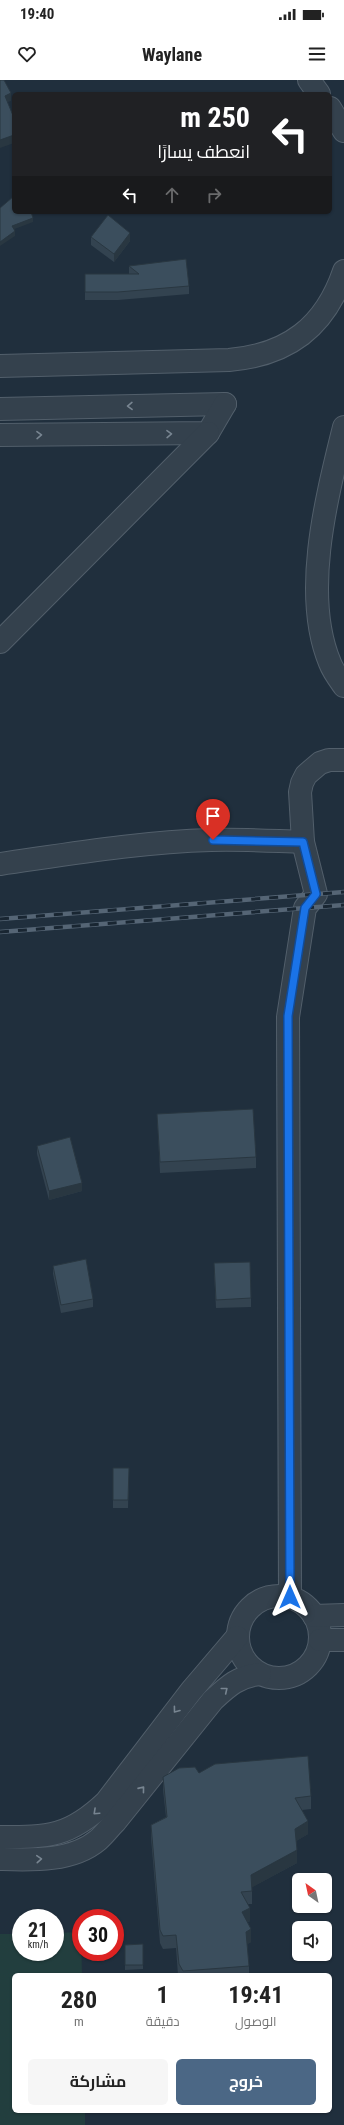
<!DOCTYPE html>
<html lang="ar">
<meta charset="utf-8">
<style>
body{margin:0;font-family:"Roboto Condensed",Cairo,sans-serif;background:#f6f6f6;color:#222;direction:rtl;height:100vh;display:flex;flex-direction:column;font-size:15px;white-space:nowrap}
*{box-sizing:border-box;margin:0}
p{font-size:13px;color:#767676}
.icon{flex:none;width:22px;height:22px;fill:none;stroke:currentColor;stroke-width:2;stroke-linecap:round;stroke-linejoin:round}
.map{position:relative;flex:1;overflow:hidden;direction:ltr}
.side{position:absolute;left:12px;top:1893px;width:320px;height:140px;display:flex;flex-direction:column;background:#fff;border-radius:6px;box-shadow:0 1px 3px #0004;direction:rtl}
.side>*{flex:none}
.guide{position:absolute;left:12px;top:12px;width:320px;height:122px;border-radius:6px;box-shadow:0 1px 3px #0004;direction:rtl;background:#202124;color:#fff;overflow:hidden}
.needle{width:26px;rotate:327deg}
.controls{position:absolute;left:292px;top:1793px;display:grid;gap:8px}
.controls a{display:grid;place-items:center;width:40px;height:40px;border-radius:6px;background:#fff;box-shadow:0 1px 3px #0004;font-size:20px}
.speed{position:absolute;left:12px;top:1829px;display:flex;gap:8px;font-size:20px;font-weight:700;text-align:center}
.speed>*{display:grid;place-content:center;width:52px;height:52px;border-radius:50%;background:#fff;box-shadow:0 1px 3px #0004;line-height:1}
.speed small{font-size:10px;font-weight:400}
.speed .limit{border:6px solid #d22;background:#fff;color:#111}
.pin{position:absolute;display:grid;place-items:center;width:34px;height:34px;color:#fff;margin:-41px -17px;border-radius:50% 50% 50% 0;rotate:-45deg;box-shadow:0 0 4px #0007}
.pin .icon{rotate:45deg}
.me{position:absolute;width:44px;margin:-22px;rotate:0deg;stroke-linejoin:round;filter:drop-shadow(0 0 3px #0008)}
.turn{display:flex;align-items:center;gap:14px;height:84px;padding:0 16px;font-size:18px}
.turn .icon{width:52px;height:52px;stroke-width:2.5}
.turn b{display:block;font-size:28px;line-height:34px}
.lanes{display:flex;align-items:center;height:38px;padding:0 16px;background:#0003;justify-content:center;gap:20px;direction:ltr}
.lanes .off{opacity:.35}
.eta{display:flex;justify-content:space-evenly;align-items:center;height:68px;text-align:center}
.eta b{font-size:24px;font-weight:700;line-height:28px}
.primary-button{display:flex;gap:8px;margin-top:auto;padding:8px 16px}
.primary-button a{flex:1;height:46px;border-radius:6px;background:#4b6785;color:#fff;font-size:16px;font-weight:700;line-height:46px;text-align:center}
.primary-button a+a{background:#f6f6f6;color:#222}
.status{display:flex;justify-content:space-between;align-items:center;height:28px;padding:0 20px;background:#fff;direction:ltr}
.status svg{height:11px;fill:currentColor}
header{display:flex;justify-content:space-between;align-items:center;height:52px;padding:0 16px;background:#fff;font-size:18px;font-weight:700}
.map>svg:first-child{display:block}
.green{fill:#223e3e}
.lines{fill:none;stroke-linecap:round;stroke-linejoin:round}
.minor-casing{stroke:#525f6b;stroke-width:24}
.minor{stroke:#34414d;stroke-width:22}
.rail-casing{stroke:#556575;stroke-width:4.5}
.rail{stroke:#192632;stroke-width:3;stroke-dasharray:9;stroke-linecap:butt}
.wall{fill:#334350}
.shaded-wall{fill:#293741}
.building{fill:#3b4e5d;stroke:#293741}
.oneway{stroke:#788591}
.route-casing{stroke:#114b97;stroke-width:10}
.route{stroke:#1a73e8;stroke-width:7}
</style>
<div class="status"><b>19:40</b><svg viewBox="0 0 49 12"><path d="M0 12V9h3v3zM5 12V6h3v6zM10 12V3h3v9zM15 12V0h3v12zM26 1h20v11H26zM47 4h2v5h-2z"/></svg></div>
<header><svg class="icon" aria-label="menu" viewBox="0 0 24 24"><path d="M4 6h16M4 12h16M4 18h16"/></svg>Waylane<svg class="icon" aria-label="heart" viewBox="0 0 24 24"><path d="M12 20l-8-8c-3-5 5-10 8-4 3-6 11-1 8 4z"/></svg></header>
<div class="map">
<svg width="344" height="2045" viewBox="0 0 344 2045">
<rect width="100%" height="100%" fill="#202f3d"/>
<!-- green -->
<path class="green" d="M81,1852l1,43h-68v136h71v14h-85v-191h21v18h34v-19z"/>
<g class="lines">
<!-- minor casing -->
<g class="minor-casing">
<g id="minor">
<path d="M309,0l10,14"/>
<path d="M330,28l14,23"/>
<path d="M0,286l229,-6c59,-5 96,-33 115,-89"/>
<path d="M0,329l225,-5"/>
<path d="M344,347c-17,69 -43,167 -14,236 3,8 9,16 14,23"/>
<path d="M0,355l208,-2 17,-29"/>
<path d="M0,562l208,-209"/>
<path d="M0,784c70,-10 140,-22 211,-24 31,-1 61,1 92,2"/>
<circle cx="279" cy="1557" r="41"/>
<path d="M290,1517l-2,-580 17,-109 11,-14 -13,-52 -3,-50 2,-9 4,-8 14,-12 9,-3h15"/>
<path d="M314,1536l30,-1"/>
<path d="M320,1560h24"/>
<path d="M0,1757c49,0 69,0 106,-35l85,-111 46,-54"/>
<path d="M0,1779c31,1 72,3 98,-19 6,-5 11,-12 17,-18l98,-122c15,-14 26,-24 47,-26"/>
</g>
</g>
<!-- minor -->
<use href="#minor" class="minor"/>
<!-- rail casing -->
<g class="rail-casing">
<g id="rail">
<path d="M0,839l344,-27"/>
<path d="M0,852l344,-27"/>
</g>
</g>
<!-- rail -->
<use href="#rail" class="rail"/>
</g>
<!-- wall -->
<g class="wall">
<path d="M91,157l39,4 -16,21 -23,-17z"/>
<path d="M129,186l60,20v8l-71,6h-33v-26h44z"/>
<path d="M157,1034l99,43v11l-96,5z"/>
<path d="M37,1066l45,45 -33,9 -12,-46z"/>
<path d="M53,1186l40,33v8l-32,6 -8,-39z"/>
<path d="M214,1191l37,27v9l-35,1z"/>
<path d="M113,1388h16l-1,40h-15z"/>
<path d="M199,1693l112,23v13l-9,1 6,24 -12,7 1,22 -45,24v17h-4l2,17 -2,1 3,20 -4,2 2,22v9h-71l-2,-27 -13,1 -3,-6 -9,-105v-13l15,-8 -3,-27v-13z"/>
<path d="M143,1864v25l-18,1v-25z"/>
</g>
<!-- shaded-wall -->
<g class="shaded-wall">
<path d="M11,13v8l-6,2v-7z"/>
<path d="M14,55v8l-14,5v-8z"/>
<path d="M33,138v4l-21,8v-4z"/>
<path d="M15,151v5l-15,10v-4z"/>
<path d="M130,153v8l-16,21v-8z"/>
<path d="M82,1103v8l-33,9v-9z"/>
<path d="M308,1741v13l-13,8v-13z"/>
<path d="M297,1770v13l-46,25v-13z"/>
<path d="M250,1828v13l-8,4v-13z"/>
<path d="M251,1849v13l-5,3v-13z"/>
</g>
<!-- building -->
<g class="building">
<path d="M0,0h4l7,13 -6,3 9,22v17l-14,5z"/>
<path d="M14,116v16h17l2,6 -21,8 3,5 -15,11v-34z"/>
<path d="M108,135l22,18 -16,21 -23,-17z"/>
<path d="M186,179l3,27 -71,6h-33v-18h54l-10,-8z"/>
<path d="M253,1029l3,48 -96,5 -3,-48z"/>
<path d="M70,1057l12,46 -33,8 -12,-45z"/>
<path d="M86,1179l7,40 -32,6 -8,-39z"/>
<path d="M250,1182l1,36 -35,2 -2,-37z"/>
<path d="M113,1388h16l-1,32h-15z"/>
<path d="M308,1676l3,40 -16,2 13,23 -13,8 2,21 -46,25 1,16 -11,1 9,16 -8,4 9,17 -5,3 3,34 -66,5 -4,-7 -3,-29 -13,1 -3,-6 -9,-105 16,-8 -4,-40 16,-9 16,-1 4,6 16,-9z"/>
<path d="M143,1864v21h-18v-20z"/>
</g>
<!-- one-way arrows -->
<defs><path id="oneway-chevron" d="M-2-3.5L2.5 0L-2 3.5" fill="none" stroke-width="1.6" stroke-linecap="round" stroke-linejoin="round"/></defs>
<g class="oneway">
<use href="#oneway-chevron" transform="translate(130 326) rotate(179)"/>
<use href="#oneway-chevron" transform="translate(169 354) rotate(-1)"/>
<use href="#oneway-chevron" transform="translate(39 355) rotate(-1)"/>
<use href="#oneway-chevron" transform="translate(225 1610) rotate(-39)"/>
<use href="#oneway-chevron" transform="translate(176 1630) rotate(127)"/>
<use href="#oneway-chevron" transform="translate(142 1709) rotate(-51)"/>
<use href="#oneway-chevron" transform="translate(96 1732) rotate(137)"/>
<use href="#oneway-chevron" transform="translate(39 1779) rotate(-4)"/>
</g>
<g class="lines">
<!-- route casing -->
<g class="route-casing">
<path id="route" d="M213,760l90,2 13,52 -11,14 -17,108 2,581"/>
</g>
<!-- route -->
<use href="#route" class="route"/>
</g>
</svg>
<div class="controls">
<a><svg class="needle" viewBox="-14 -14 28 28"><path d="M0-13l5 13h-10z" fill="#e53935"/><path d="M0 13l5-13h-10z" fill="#767676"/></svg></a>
<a><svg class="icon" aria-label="sound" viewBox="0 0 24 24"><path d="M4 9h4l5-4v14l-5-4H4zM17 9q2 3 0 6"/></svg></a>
</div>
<div class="speed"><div>21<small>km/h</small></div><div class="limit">30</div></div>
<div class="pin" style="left:213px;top:760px;background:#d93025"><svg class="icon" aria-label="arrive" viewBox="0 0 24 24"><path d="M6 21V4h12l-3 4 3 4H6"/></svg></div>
<svg class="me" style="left:290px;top:1517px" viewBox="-20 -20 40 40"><path d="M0-17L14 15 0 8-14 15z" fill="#1a73e8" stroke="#fff" stroke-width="4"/></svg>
<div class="guide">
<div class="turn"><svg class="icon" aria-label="left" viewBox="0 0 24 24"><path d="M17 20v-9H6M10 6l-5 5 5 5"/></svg><div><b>250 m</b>انعطف يسارًا</div></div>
<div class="lanes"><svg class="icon" aria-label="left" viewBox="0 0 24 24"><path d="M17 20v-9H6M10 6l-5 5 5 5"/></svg><svg class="icon off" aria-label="ahead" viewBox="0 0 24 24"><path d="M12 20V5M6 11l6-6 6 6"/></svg><svg class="icon off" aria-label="right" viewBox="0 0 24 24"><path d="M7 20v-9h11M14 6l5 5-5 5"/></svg></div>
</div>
<section class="side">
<div class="eta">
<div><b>19:41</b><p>الوصول</p></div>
<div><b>1</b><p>دقيقة</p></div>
<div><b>280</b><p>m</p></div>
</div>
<div class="primary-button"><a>خروج</a><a>مشاركة</a></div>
</section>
</div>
